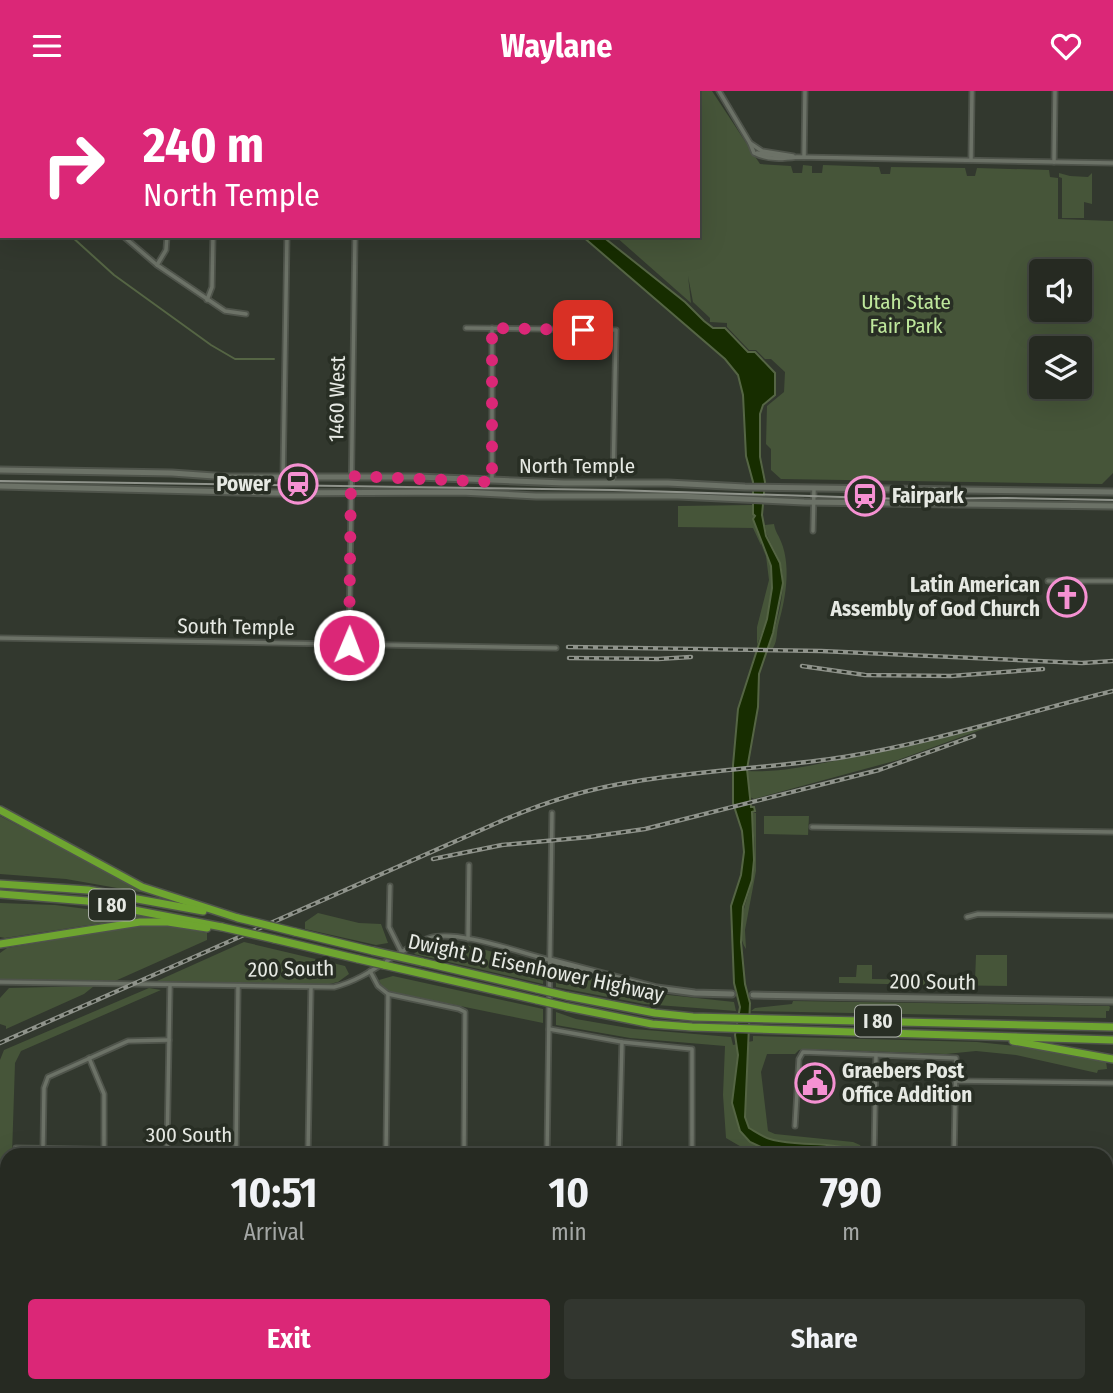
<!DOCTYPE html>
<style>
body{margin:0;font-family:"Fira Sans Condensed",sans-serif;background:#32362f;color:#f1f3f6;height:100vh;display:flex;flex-direction:column;font-size:26px;white-space:nowrap}
*{box-sizing:border-box;margin:0}
p{font-size:23px;color:#a4a7a5}
.icon{flex:none;width:38px;height:38px;fill:none;stroke:currentColor;stroke-width:2;stroke-linecap:round;stroke-linejoin:round}
.map{position:relative;flex:1;overflow:hidden}
.sheet{position:absolute;left:0px;top:1057px;width:1113px;height:245px;display:flex;flex-direction:column;background:#262a22;border-radius:21px 21px 0 0;box-shadow:0 7px 28px #0002,0 0 0 2px #424640}
.sheet>*{flex:none}
.guide{position:absolute;left:0px;top:0px;width:700px;height:147px;box-shadow:0 7px 28px #0002,0 0 0 2px #424640;background:#db2777;color:#fff;overflow:hidden}
.buttons{position:absolute;left:1029px;top:168px;display:grid;gap:14px}
.buttons a{display:grid;place-items:center;width:63px;height:63px;border-radius:7px;background:#262a22;box-shadow:0 7px 28px #0002,0 0 0 2px #424640;font-size:35px}
.pin{position:absolute;display:grid;place-items:center;width:60px;height:60px;color:#fff;margin:-30px;border-radius:14px;box-shadow:0 4px 10px #0006}
.me{position:absolute;width:77px;margin:-38px;rotate:1deg;stroke-linejoin:round;filter:drop-shadow(0 0 5px #0008)}
.turn{display:flex;align-items:center;gap:24px;height:147px;padding:0 28px;font-size:32px}
.turn .icon{width:91px;height:91px;stroke-width:2.5}
.turn b{display:block;font-size:49px;line-height:60px}
.eta{display:flex;justify-content:space-evenly;align-items:center;height:119px;text-align:center}
.eta b{font-size:42px;font-weight:700;line-height:49px}
.action{display:flex;gap:14px;margin-top:auto;padding:14px 28px}
.action a{flex:1;height:80px;border-radius:7px;background:#db2777;color:#fff;font-size:28px;font-weight:700;line-height:80px;text-align:center}
.action a+a{background:#32362f;color:#f1f3f6}
header{display:flex;justify-content:space-between;align-items:center;height:91px;padding:0 28px;background:#db2777;color:#fff;font-size:32px;font-weight:700}
.map>svg:first-child{display:block}
.green{fill:#465539;fill-rule:evenodd}
.water{fill:#172d00;stroke:#556544;stroke-width:2}
.lines{fill:none;stroke-linecap:round;stroke-linejoin:round}
.stream{stroke:#556544;stroke-width:2}
.street-casing{stroke:#4f544b;stroke-width:7}
.secondary-casing{stroke:#4f544b;stroke-width:9}
.highway-casing{stroke:#4f544b;stroke-width:10}
.street{stroke:#6c7267;stroke-width:3.5}
.secondary{stroke:#6c7267;stroke-width:5}
.highway{stroke:#6ea530;stroke-width:7}
.tram{stroke:#8f938b;stroke-width:2}
.rail-casing{stroke:#8f938b;stroke-width:4.5}
.rail{stroke:#282e24;stroke-width:2;stroke-dasharray:5;stroke-linecap:butt}
.highway-bridge-casing{stroke:#4f544b;stroke-width:10;stroke-linecap:butt}
.highway-bridge{stroke:#6ea530;stroke-width:7}
.route{stroke:#db2777;stroke-width:12;stroke-dasharray:0 21.6}
.labels{text-anchor:middle;stroke-width:7;stroke-linejoin:round;paint-order:stroke}
.shield{fill:#282e24;stroke:#adb1aa;stroke-width:2}
.shield-label{font-size:19px;font-weight:bold;fill:#e6e9e3}
.park-label{font-size:21px;fill:#bee79c;stroke:#282e24}
.street-label{font-size:21px;fill:#e6e9e3;stroke:#282e24}
.poi-label{font-size:21px;font-weight:bold;fill:#e6e9e3;stroke:#282e24;text-anchor:end}
</style>
<header><svg class="icon" aria-label="menu" viewBox="0 0 24 24"><path d="M4 6h16M4 12h16M4 18h16"/></svg>Waylane<svg class="icon" aria-label="heart" viewBox="0 0 24 24"><path d="M12 20l-8-8c-3-5 5-10 8-4 3-6 11-1 8 4z"/></svg></header>
<div class="map">
<svg width="1113" height="1302" viewBox="0 0 1113 1302">
<rect width="100%" height="100%" fill="#32382e"/>
<!-- green -->
<g class="green">
<path d="M530,0h182l48,73 31,2 2,7h9l1,-8 9,1v7h10l1,-8 56,2 2,7h9l1,-7 74,1 2,8h8l2,-8 72,2 1,7 8,1v41l55,2v252l-11,11 -321,-5 -10,-9v-21l-5,-5 1,-38 17,-14 1,-20 -14,-13h-6l-9,-9h-7l-22,-23v-4l-17,-1v-4l-17,-16 -5,-26 3,27 -76,-67h83v-143h-170zM1041,180h39v39h-39zM1041,257h39v39h-39z"/>
<path d="M1059,82l11,3 18,1 4,-4v31l-8,-2v16h-22v-40l-3,-1z"/>
<path d="M753,414l3,23 4,6 1,11 10,21 1,22 -5,31 -10,26v-18l12,-47 -3,-24 -13,-28 -75,-1v-21z"/>
<path d="M774,433c1,6 3,9 5,13 13,26 7,60 0,85 -3,10 -1,18 -6,26h-5c9,-24 19,-57 13,-82 -4,-15 -15,-26 -16,-41z"/>
<path d="M1013,627l-115,42 -144,39 -4,-2 -3,-26c32,2 65,-6 97,-12 57,-11 113,-25 169,-41z"/>
<path d="M752,722h4v58l-11,59 1,19c-13,-20 2,-48 6,-69 5,-22 2,-45 0,-67z"/>
<path d="M0,725l141,73 -1,3 -74,-13 -66,-5z"/>
<path d="M764,725h45l-1,19 -44,-1z"/>
<path d="M0,812l55,2 87,11 -1,4 -39,3 -97,15 -5,-1z"/>
<path d="M318,822l41,10 22,1 7,19 -12,2 -71,-16v-7z"/>
<path d="M141,834l32,1 34,7v7l-92,41 -115,-2v-26l7,-5z"/>
<path d="M244,851l101,24 4,8 -11,8 -9,2 -172,-3z"/>
<path d="M441,851l21,2 79,20 3,2 -1,18 -129,-30 5,-5z"/>
<path d="M976,864h31v31l-69,-1 1,-5 36,1z"/>
<path d="M857,874h15v14l60,1v5l-93,-2v-6h17z"/>
<path d="M560,878l99,25 75,8 2,9 -92,-7 -88,-17v-17z"/>
<path d="M393,885l150,33v14l-156,-32 -5,-4 -3,-7z"/>
<path d="M94,895l-10,8 -78,35v-3l-6,-2v-26l9,-10z"/>
<path d="M149,897l12,2 -140,61 -6,12 -3,92h-5v62l-5,59h-2v-216l4,-10z"/>
<path d="M793,910l316,5 1,1 -1,4h-3v7l-355,-7 4,-3 37,-4z"/>
<path d="M556,921l20,7 58,10 97,8 2,8 20,-4v-5l224,6 68,7 61,12 1,8 -9,1 -1,3 -81,-18 -40,-4 -30,3 -139,-5 -8,1 -4,4h-28l-6,18 7,59 7,3 78,8 7,3 5,10h-102l-13,-3 -24,-14 -3,-43 2,-49 -95,-8 -74,-13z"/>
</g>
<!-- water -->
<path class="water" d="M582,145h20l83,66 19,19 9,7h12l23,24h7l20,21v22l-12,10 -3,9v43l5,25 -3,33 4,21 14,27 3,20 -10,50 -14,41 -1,33 -11,62 4,38h3l1,4 -3,1 2,48 -2,20 -9,27 -2,35 4,42 5,19 -5,114 4,11c7,4 14,9 21,11 27,8 57,2 85,11l3,5 -95,-7 -13,-6 -10,-11 -8,-28 6,-48 -3,-20 5,-28 -6,-24 -3,-77 10,-31 3,-23 -2,-21 -9,-28v-38l5,-56 29,-90 5,-31 -1,-22 -18,-47 2,-3 -2,-2v-32l-7,-26 -3,-61 -5,-20 -13,-16z"/>
<g class="lines">
<!-- stream -->
<path class="stream" d="M71,145l43,39 97,70 24,14h39"/>
<!-- street casing -->
<g class="street-casing">
<g id="street">
<path d="M719,0l31,52 12,8 31,5"/>
<path d="M0,33h2"/>
<path d="M750,52l4,10c14,7 28,6 43,4l316,6"/>
<path d="M757,62l31,4"/>
<path d="M804,66l1,-66"/>
<path d="M971,69l1,-69"/>
<path d="M1054,71l1,-71"/>
<path d="M123,145l34,29 68,46 21,3"/>
<path d="M157,174l9,-15 1,-14"/>
<path d="M207,209l5,-13 1,-51"/>
<path d="M466,237l150,2 -3,152"/>
<path d="M492,237v152"/>
<path d="M283,386l4,-241"/>
<path d="M813,440l1,-43"/>
<path d="M1048,490h65"/>
<path d="M0,547l556,10"/>
<path d="M349,554l6,-409"/>
<path d="M812,736l301,5"/>
<path d="M390,795l-1,41 13,26"/>
<path d="M967,826l11,-3 135,2"/>
<path d="M468,848l1,-74"/>
<path d="M370,880l8,15 10,8 71,15 6,3 -1,143"/>
<path d="M0,891l334,5c35,-8 62,-37 95,-49 28,-9 92,15 121,22"/>
<path d="M549,938l73,13 70,7v106"/>
<path d="M89,967l15,36v56"/>
<path d="M955,990l158,2"/>
<path d="M795,1035l4,-67 4,-7 153,6 -2,97"/>
<path d="M16,1057l429,7"/>
<path d="M43,1057l1,-60 4,-11 80,-36 41,-1"/>
<path d="M167,1059l3,-165"/>
<path d="M236,1060l2,-164"/>
<path d="M308,1061l3,-165"/>
<path d="M386,1062l2,-159"/>
<path d="M547,1064l5,-342"/>
<path d="M619,1064l3,-113"/>
<path d="M874,1064l2,-100"/>
<path d="M1106,1076h7"/>
<path d="M264,1302v-7"/>
<path d="M544,1302v-7"/>
<path d="M688,1302v-7"/>
<path d="M821,1302v-7"/>
<path d="M1044,1302v-7"/>
</g>
</g>
<!-- secondary casing -->
<g class="secondary-casing">
<g id="secondary">
<path d="M0,379l172,3 56,4h190l146,6h104l77,4 368,5"/>
<path d="M0,395l276,7 185,-1 75,4h142l126,6 309,4"/>
<path d="M550,869l107,28 38,5 37,1"/>
<path d="M753,904l360,6"/>
<path d="M0,1223l7,1"/>
<path d="M1106,1241h7"/>
</g>
</g>
<!-- highway casing -->
<g class="highway-casing">
<g id="highway">
<path d="M0,719l142,77 96,31"/>
<path d="M0,793l88,6 115,21"/>
<path d="M0,803l87,7 135,26"/>
<path d="M295,841l78,19"/>
<path d="M274,848l84,20"/>
<path d="M0,853l140,-22h28l39,6"/>
<path d="M422,871l115,27"/>
<path d="M384,874l153,35"/>
<path d="M567,905l88,17 38,4 420,10"/>
<path d="M567,916l85,17 40,3 421,13"/>
<path d="M1013,950l100,18"/>
</g>
</g>
<!-- street -->
<use href="#street" class="street"/>
<!-- secondary -->
<use href="#secondary" class="secondary"/>
<!-- highway -->
<use href="#highway" class="highway"/>
<!-- tram -->
<path class="tram" d="M0,390l613,9 291,9 102,-1 107,2"/>
<!-- rail casing -->
<g class="rail-casing">
<g id="rail">
<path d="M568,556l253,4 261,12 31,-2"/>
<path d="M569,567l89,1 33,-2"/>
<path d="M802,575l63,9 86,1 92,-7"/>
<path d="M433,768l69,-14 87,-8 56,-8 234,-59 95,-34"/>
<path d="M0,952l499,-221c43,-19 87,-33 133,-40 70,-12 142,-14 212,-25 91,-15 180,-44 269,-66"/>
</g>
</g>
<!-- rail -->
<use href="#rail" class="rail"/>
<!-- highway-bridge casing -->
<g class="highway-bridge-casing">
<g id="highway-bridge">
<path d="M238,827l57,14"/>
<path d="M222,836l52,12"/>
<path d="M373,860l49,11"/>
<path d="M358,868l26,6"/>
<path d="M537,898l30,7"/>
<path d="M537,909l30,7"/>
</g>
</g>
<!-- highway-bridge -->
<use href="#highway-bridge" class="highway-bridge"/>
</g>
<g class="lines">
<!-- route -->
<path class="route" d="M349,554l2,-169 141,6v-154l91,2"/>
</g>
<!-- icons -->
<defs>
<g id="station-ring" transform="scale(2.0125)"><circle r="9.5" fill="#282e24" stroke="#f591d2" stroke-width="1.5"/><path d="M-3-6H3Q5-6 5-4V2Q5 4 3 4L4.5 6H3L1.5 4h-3L-3 6H-4.5L-3 4Q-5 4-5 2V-4Q-5-6-3-6ZM-3.5-4v3h7v-3ZM-3.5 1v1.5H-2V1ZM2 1v1.5H3.5V1Z" fill="#f591d2"/></g>
<g id="church-ring" transform="scale(2.0125)"><circle r="9.5" fill="#282e24" stroke="#f591d2" stroke-width="1.5"/><path d="M-1.2-6h2.4v3.5h3.3v2.4h-3.3V6h-2.4V-.1h-3.3v-2.4h3.3Z" fill="#f591d2"/></g>
<g id="civic-ring" transform="scale(2.0125)"><circle r="9.5" fill="#282e24" stroke="#f591d2" stroke-width="1.5"/><path d="M-.6-6.5H3V-4.5H.6V-3L4-1V1h2V6H-6V1h2V-1L-.6-3ZM-1.2 2.5V6h2.4V2.5Z" fill="#f591d2"/></g>
</defs>
<g fill-rule="evenodd">
<use href="#station-ring" x="298" y="393"/>
<use href="#station-ring" x="865" y="405"/>
<use href="#church-ring" x="1067" y="506"/>
<use href="#civic-ring" x="815" y="992"/>
</g>
<g class="labels">
<!-- shield labels -->
<g class="shield">
<rect x="89" y="798.5" width="46" height="31" rx="5"/>
<rect x="855" y="914.5" width="46" height="31" rx="5"/>
</g>
<g class="shield-label">
<text x="112" y="821">I 80</text>
<text x="878" y="937">I 80</text>
</g>
<!-- park labels -->
<g class="park-label">
<text x="906" y="218">Utah State<tspan x="906" dy="24">Fair Park</tspan></text>
</g>
<!-- street labels -->
<g class="street-label">
<text transform="translate(337 308) rotate(-89)" y="7">1460 West</text>
<text x="577" y="382">North Temple</text>
<text transform="translate(236 536) rotate(1)" y="7">South Temple</text>
<text transform="translate(536 877) rotate(12)" y="7">Dwight D. Eisenhower Highway</text>
<text transform="translate(291 878) rotate(-1)" y="7">200 South</text>
<text transform="translate(933 891) rotate(1)" y="7">200 South</text>
<text x="189" y="1051">300 South</text>
</g>
<!-- poi labels -->
<g class="poi-label">
<text x="271" y="400">Power</text>
<text x="892" y="412" text-anchor="start">Fairpark</text>
<text x="1040" y="501">Latin American<tspan x="1040" dy="24">Assembly of God Church</tspan></text>
<text x="842" y="987" text-anchor="start">Graebers Post<tspan x="842" dy="24">Office Addition</tspan></text>
</g>
</g>
</svg>
<div class="buttons">
<a><svg class="icon" aria-label="sound" viewBox="0 0 24 24"><path d="M4 9h4l5-4v14l-5-4H4zM17 9q2 3 0 6"/></svg></a>
<a><svg class="icon" aria-label="layers" viewBox="0 0 24 24"><path d="M12 4l9 5-9 5-9-5zM3 14l9 5 9-5"/></svg></a>
</div>
<div class="pin" style="left:583px;top:239px;background:#d93025"><svg class="icon" aria-label="arrive" viewBox="0 0 24 24"><path d="M6 21V4h12l-3 4 3 4H6"/></svg></div>
<svg class="me" style="left:349px;top:554px" viewBox="-20 -20 40 40"><circle r="17" fill="#db2777" stroke="#fff" stroke-width="3"/><path d="M0-11L8 9 0 5-8 9z" fill="#fff"/></svg>
<div class="guide">
<div class="turn"><svg class="icon" aria-label="right" viewBox="0 0 24 24"><path d="M7 20v-9h11M14 6l5 5-5 5"/></svg><div><b>240 m</b>North Temple</div></div>
</div>
<section class="sheet">
<div class="eta">
<div><b>10:51</b><p>Arrival</p></div>
<div><b>10</b><p>min</p></div>
<div><b>790</b><p>m</p></div>
</div>
<div class="action"><a>Exit</a><a>Share</a></div>
</section>
</div>
